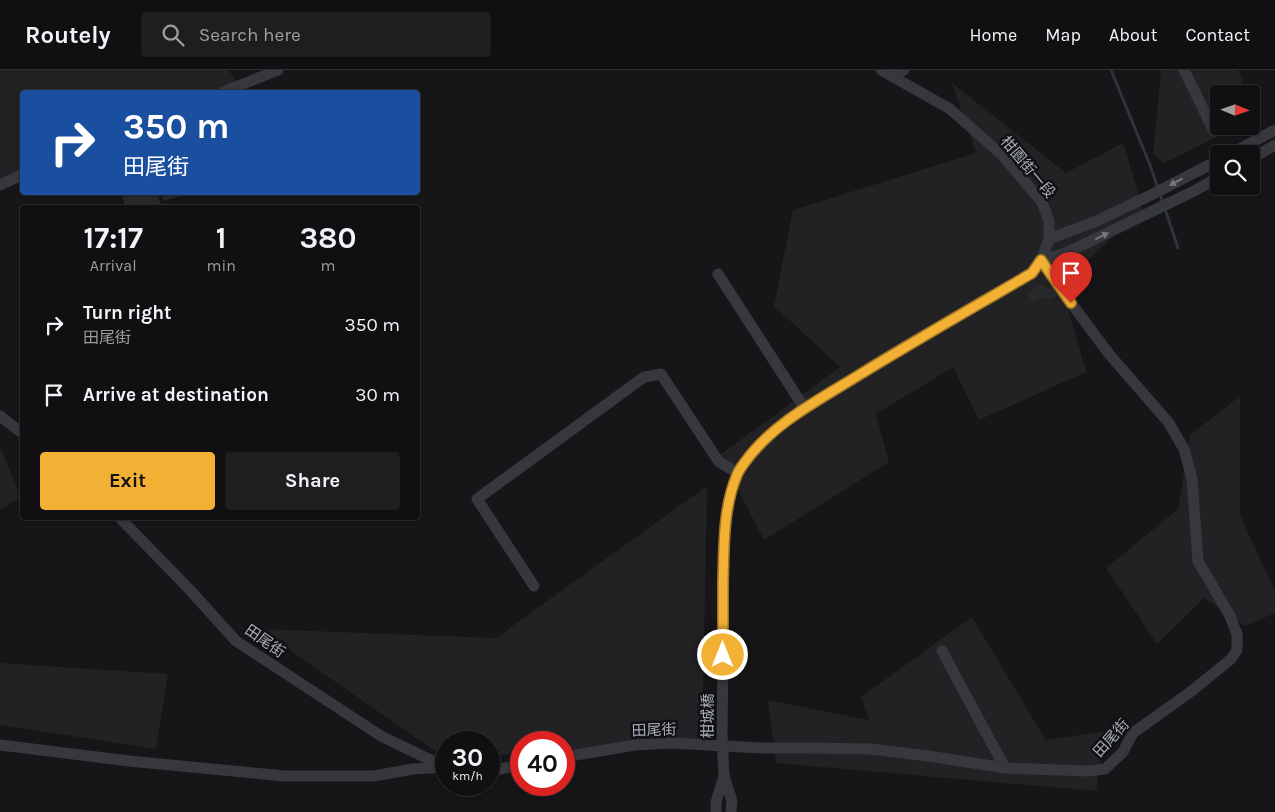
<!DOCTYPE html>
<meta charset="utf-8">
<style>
body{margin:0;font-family:Karla,"Noto Sans TC",sans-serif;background:#1e1e20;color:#f1f3f6;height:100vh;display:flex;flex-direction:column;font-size:19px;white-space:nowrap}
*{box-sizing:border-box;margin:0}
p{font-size:16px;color:#9c9d9f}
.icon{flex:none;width:28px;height:28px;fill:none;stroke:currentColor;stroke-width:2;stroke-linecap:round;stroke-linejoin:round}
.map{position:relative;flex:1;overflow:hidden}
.drawer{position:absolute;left:20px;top:135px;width:400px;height:315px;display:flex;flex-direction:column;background:#101012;border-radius:5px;box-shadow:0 1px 4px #0004,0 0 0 1px #303032}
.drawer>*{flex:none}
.top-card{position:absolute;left:20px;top:20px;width:400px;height:105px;border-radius:5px;box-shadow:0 1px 4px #0004,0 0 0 1px #303032;background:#1a4fa0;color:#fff;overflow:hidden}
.needle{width:32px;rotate:92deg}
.buttons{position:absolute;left:1210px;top:15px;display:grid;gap:10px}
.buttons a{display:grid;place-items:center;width:50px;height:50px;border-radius:5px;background:#101012;box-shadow:0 1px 4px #0004,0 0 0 1px #303032;font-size:25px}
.speed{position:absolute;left:435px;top:661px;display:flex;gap:10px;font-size:25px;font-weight:700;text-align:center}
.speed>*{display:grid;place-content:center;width:65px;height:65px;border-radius:50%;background:#101012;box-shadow:0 1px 4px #0004,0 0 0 1px #303032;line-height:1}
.speed small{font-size:12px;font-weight:400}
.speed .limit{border:8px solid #d22;background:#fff;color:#111}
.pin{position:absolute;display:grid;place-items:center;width:42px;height:42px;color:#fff;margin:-51px -21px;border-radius:50% 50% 50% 0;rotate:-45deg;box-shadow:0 0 5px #0007}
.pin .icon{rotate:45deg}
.me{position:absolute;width:55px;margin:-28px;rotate:0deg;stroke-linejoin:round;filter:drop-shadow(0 0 4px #0008)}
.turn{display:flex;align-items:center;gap:18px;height:105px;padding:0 20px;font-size:22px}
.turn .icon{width:65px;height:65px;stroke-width:2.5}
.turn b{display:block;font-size:35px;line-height:42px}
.eta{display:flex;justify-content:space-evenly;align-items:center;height:85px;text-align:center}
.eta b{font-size:30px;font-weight:700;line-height:35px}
.action{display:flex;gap:10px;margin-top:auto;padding:10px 20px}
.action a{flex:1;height:58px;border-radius:5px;background:#f2b134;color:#111;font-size:20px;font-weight:700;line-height:58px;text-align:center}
.action a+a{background:#1e1e20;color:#f1f3f6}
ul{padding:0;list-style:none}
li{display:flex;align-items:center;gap:15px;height:70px;padding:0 20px}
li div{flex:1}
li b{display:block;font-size:19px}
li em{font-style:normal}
header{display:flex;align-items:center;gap:30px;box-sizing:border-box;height:70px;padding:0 25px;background:#101012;border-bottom:1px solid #303032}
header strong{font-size:24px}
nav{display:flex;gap:28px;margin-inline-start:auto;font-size:18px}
.search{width:350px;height:45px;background:#1e1e20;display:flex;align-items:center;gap:12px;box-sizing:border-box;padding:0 18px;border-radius:5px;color:#9c9d9f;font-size:19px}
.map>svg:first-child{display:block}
.built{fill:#222225}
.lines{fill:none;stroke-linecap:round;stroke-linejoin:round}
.stream{stroke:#2c353c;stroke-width:3}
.building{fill:#29292c}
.minor{stroke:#37383d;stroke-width:11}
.minor-bridge{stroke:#37383d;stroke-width:11}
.oneway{fill:#757881}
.route-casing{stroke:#9d7322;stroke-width:12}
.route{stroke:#f2b134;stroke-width:9}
.labels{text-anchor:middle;stroke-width:5;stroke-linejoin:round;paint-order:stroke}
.street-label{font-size:15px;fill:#a8adb8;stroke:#111113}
</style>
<header>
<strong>Routely</strong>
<div class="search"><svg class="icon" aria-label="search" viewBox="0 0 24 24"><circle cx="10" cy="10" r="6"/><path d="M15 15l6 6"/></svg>Search here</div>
<nav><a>Home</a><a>Map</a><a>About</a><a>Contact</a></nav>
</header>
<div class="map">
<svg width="1275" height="742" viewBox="0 0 1275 742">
<rect width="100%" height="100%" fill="#161618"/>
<!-- built -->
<g class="built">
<path d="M0,0h229l9,16 -15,6h-201v80l-22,9z"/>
<path d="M1161,0h77l10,24h-29v32h20l-75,37 -11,-9z"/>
<path d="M952,13l114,90 57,-30 20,66 -82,76 25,87 -107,48 -26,-53 -77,47 13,48 -125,78 -44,-85 120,-88 -66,-61 19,-96 183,-57z"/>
<path d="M1240,326v119l35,76v22l-30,13 -41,-28 -47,46 -51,-76 72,-59 12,-74z"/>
<path d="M0,377l21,50 -21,13z"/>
<path d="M707,416l-5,259 -138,7v-10h-43v12l-32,1v-13h-43v15h-2l-185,-128 237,9z"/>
<path d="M972,547l74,123 60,-9 -10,60 -320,-28 -8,-63 101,20 -8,-23z"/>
<path d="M0,593l168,11 -12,75 -156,-24z"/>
</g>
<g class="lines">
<!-- stream -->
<g class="stream">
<path d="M1111,0l39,95 8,23"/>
<path d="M1160,124l18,54"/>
</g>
</g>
<!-- building -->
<g class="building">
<path d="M135,122h22l4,14 -6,2h-29l-4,-12z"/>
<path d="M161,122h30v1l-28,8z"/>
<path d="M1040,215l5,1 2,4 6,-3 4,9 -9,4 -2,-4 -13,7 -6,-11z"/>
</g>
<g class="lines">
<!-- minor -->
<g class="minor">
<path d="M1184,0l30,61"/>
<path d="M892,5l12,-5"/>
<path d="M223,22l55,-22"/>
<path d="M1230,84l45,-24"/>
<path d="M1251,89l24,-14"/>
<path d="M0,115l22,-10"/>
<path d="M1049,169l50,-19 56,-27 64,-33"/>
<path d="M718,204l87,135"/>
<path d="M0,346l22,17"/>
<path d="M120,448l69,71 47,52 145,95 64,31"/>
<path d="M534,516l-57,-87 167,-122 17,-3 58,88 19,11"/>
<path d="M942,581l63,117"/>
<path d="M723,585l1,-111 3,-30 4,-22 7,-19 13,-19 30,-29 24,-16 92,-57 135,-79 9,-12 8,-22v-18l-7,-19 -40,-47 -52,-46 -69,-39"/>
<path d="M0,675l129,16 155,15h90l39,-7 33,-2"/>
<path d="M564,687l71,-12 36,-2 90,5h46l64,1 57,7 77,12 84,3 16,-2 18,-17 10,-19 60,-43 38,-31 6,-9v-16l-7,-18 -32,-55 -6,-82 -8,-30 -15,-26 -60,-69 -38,-51 -30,-42 27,-9 126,-61 25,-14"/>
<path d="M489,699h11l21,-4"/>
<path d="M724,706l8,25 -1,11"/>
<path d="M716,742v-10l8,-26"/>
</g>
<!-- minor-bridge -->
<path class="minor-bridge" d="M723,585l-1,79 2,42"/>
</g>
<!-- one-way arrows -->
<defs><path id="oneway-solid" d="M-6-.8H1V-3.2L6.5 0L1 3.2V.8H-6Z" transform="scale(1.25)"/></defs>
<g class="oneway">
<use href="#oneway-solid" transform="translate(1176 112) rotate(152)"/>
<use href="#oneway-solid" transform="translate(1102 166) rotate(-26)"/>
</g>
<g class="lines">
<!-- route casing -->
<g class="route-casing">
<path id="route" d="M723,585c0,-24 0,-48 0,-72 1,-36 0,-75 14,-108 2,-5 5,-9 8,-13 28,-39 74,-62 114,-87 57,-35 115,-68 173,-102l9,-13 30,43"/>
</g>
<!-- route -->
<use href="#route" class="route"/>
</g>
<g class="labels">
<!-- street labels -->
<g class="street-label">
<text transform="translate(1028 97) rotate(50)" y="5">柑園街一段</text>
<text transform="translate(265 571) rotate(35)" y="5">田尾街</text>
<text transform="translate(708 646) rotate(-90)" y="5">柑城橋</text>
<text transform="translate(654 660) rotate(-2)" y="5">田尾街</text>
<text transform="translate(1111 668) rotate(-48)" y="5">田尾街</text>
</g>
</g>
</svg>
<div class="buttons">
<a><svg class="needle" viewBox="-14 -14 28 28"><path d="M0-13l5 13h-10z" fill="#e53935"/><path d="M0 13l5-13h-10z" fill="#9c9d9f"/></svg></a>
<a><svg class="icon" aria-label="search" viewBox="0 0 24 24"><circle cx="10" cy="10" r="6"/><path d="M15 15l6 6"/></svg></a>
</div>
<div class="speed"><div>30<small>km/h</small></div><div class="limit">40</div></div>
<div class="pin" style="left:1071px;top:233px;background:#d93025"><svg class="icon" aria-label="arrive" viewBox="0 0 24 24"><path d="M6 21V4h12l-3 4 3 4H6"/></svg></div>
<svg class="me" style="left:723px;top:585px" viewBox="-20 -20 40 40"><circle r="17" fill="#f2b134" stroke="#fff" stroke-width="3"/><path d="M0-11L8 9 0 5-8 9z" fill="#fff"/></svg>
<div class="top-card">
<div class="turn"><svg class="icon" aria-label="right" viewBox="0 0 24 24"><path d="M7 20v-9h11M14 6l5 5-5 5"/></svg><div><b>350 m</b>田尾街</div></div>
</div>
<section class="drawer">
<div class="eta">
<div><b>17:17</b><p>Arrival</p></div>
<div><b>1</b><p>min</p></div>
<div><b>380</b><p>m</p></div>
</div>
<ul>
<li><svg class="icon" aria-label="right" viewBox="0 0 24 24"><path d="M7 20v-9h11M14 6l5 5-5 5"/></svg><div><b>Turn right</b><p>田尾街</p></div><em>350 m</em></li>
<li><svg class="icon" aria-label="arrive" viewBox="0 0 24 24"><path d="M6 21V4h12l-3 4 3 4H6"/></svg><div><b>Arrive at destination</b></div><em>30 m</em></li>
</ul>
<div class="action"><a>Exit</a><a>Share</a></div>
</section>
</div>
